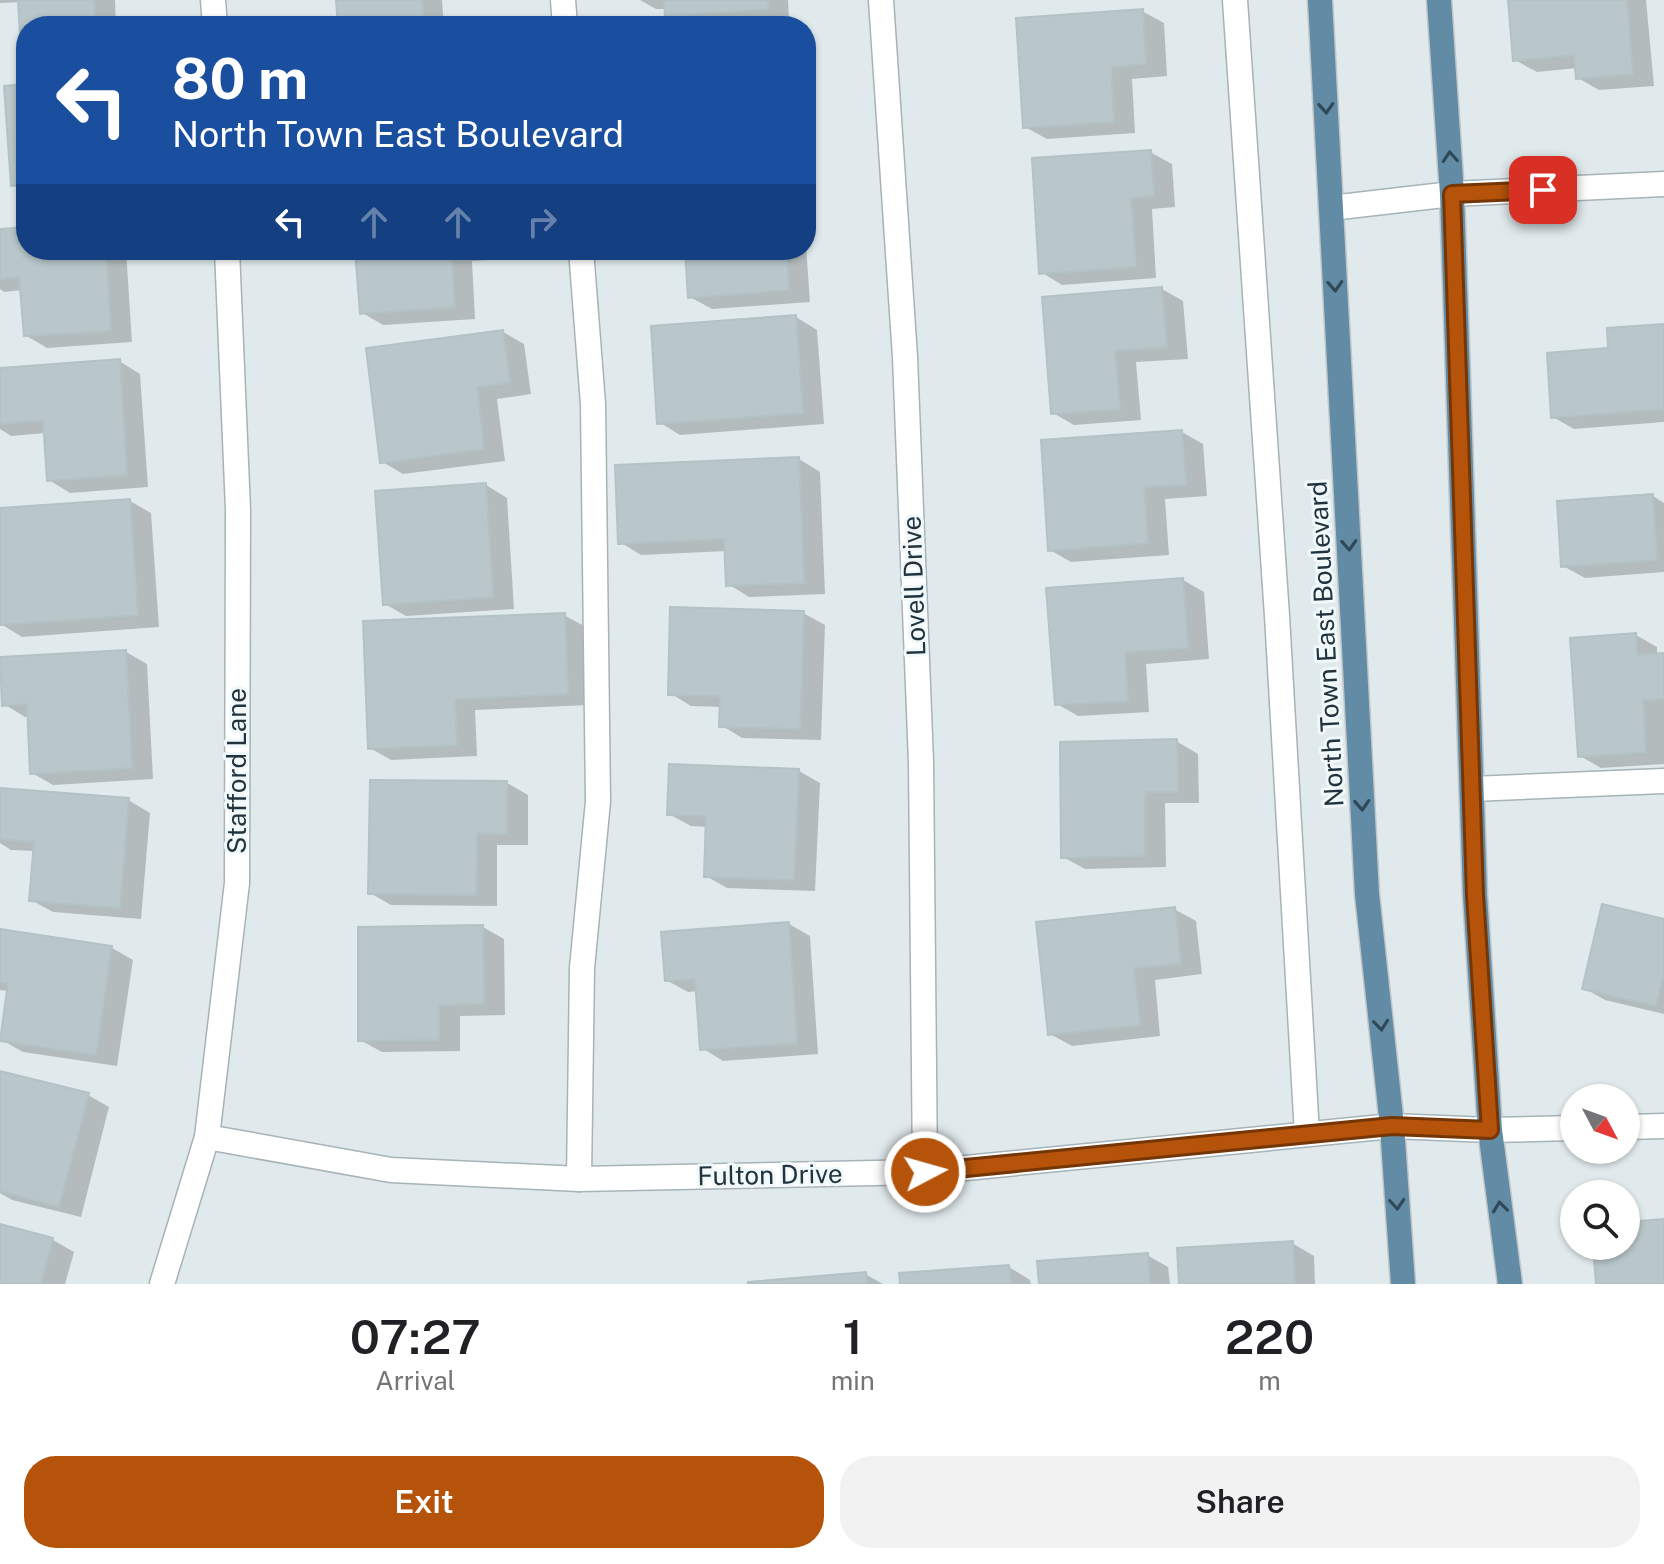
<!DOCTYPE html>
<style>
body{margin:0;font-family:"Public Sans",sans-serif;background:#f2f2f2;color:#202124;height:100vh;display:flex;flex-direction:column;font-size:30px;white-space:nowrap}
*{box-sizing:border-box;margin:0}
p{font-size:26px;color:#757577}
.icon{flex:none;width:44px;height:44px;fill:none;stroke:currentColor;stroke-width:2;stroke-linecap:round;stroke-linejoin:round}
.map{position:relative;height:1284px;overflow:hidden}
.side{display:flex;flex-direction:column;background:#fff;flex:1}
.side>*{flex:none}
.banner{position:absolute;left:16px;top:16px;width:800px;height:244px;border-radius:32px;box-shadow:0 2px 6px #0004;background:#1a4fa0;color:#fff;overflow:hidden}
.needle{width:52px;rotate:131deg}
.controls{position:absolute;left:1560px;top:1084px;display:grid;gap:16px}
.controls a{display:grid;place-items:center;width:80px;height:80px;border-radius:50%;background:#fff;box-shadow:0 2px 6px #0004;font-size:40px}
.pin{position:absolute;display:grid;place-items:center;width:68px;height:68px;color:#fff;margin:-34px;border-radius:16px;box-shadow:0 4px 12px #0006}
.me{position:absolute;width:88px;margin:-44px;rotate:84deg;stroke-linejoin:round;filter:drop-shadow(0 0 6px #0008)}
.turn{display:flex;align-items:center;gap:28px;height:168px;padding:0 24px;font-size:36px}
.turn .icon{width:104px;height:104px;stroke-width:2.5}
.turn b{display:block;font-size:56px;line-height:68px}
.lanes{display:flex;align-items:center;height:76px;padding:0 24px;background:#0003;justify-content:center;gap:40px;direction:ltr}
.lanes .off{opacity:.35}
.eta{display:flex;justify-content:space-evenly;align-items:center;height:136px;text-align:center}
.eta b{font-size:48px;font-weight:600;line-height:56px}
.button{display:flex;gap:16px;margin-top:auto;padding:16px 24px}
.button a{flex:1;height:92px;border-radius:32px;background:#b45309;color:#fff;font-size:32px;font-weight:600;line-height:92px;text-align:center}
.button a+a{background:#f2f2f2;color:#202124}
.map>svg:first-child{display:block}
.shadow{fill:#0003}
.building{fill:#b9c7ca;stroke:#b2c2c6;stroke-width:2}
.lines{fill:none;stroke-linecap:round;stroke-linejoin:round}
.minor-casing{stroke:#a6b3b8;stroke-width:27}
.major-casing{stroke:#c1c6c9;stroke-width:27}
.minor{stroke:#fff;stroke-width:24}
.major{stroke:#628ca5;stroke-width:24}
.oneway{stroke:#304958}
.route-casing{stroke:#753606;stroke-width:20}
.route{stroke:#b45309;stroke-width:14}
.labels{text-anchor:middle;stroke-width:6;stroke-linejoin:round;paint-order:stroke}
.street-label{font-size:26px;fill:#20333e;stroke:#f1f8f9}
</style>
<div class="map">
<svg width="1664" height="1284" viewBox="0 0 1664 1284">
<rect width="100%" height="100%" fill="#e0eaec"/>
<!-- shadow -->
<g class="shadow">
<path d="M0,0h115l1,26h-90v28l-4,-3 -1,-49 -21,1z"/>
<path d="M338,0h104l2,26h-104z"/>
<path d="M640,0h148l1,21 -103,5 -19,-11v-6h-11z"/>
<path d="M1510,0h136l8,86 -55,4 -21,-12 -1,-10 -40,4 -22,-12z"/>
<path d="M1142,11l22,12 3,53 -35,3 3,54 -88,6 -22,-12z"/>
<path d="M26,86v106l-13,-7z"/>
<path d="M1150,152l22,12 3,43 -23,2 4,69 -94,7 -21,-13z"/>
<path d="M26,229v21h100l6,92 -85,6 -22,-13 -3,-45 -18,2 -4,-3v-58z"/>
<path d="M806,246l4,56 -98,7 -22,-12 -3,-47h119z"/>
<path d="M357,250h148l1,9 -34,2 3,58 -92,6 -22,-13z"/>
<path d="M1162,289l21,12 5,58 -52,3 5,58 -67,5 -21,-12z"/>
<path d="M796,317l21,13 7,94 -144,11 -21,-13z"/>
<path d="M1664,326v96l-90,7 -21,-12 58,-67z"/>
<path d="M503,332l21,12 7,50 -34,5 8,62 -102,13 -22,-13z"/>
<path d="M119,361l21,13 8,113 -78,6 -21,-13 -3,-47 -35,3 -11,-7v-59z"/>
<path d="M1182,432l21,12 4,52 -42,3 4,56 -98,7 -21,-12z"/>
<path d="M799,459l21,13 5,122 -76,3 -21,-13 -1,-33 -86,4 -21,-13z"/>
<path d="M486,485l21,13 7,111 -108,7 -21,-12z"/>
<path d="M1653,496l11,7v69l-79,6 -22,-12z"/>
<path d="M130,501l21,12 8,114 -137,10 -21,-13 -1,-114z"/>
<path d="M1183,580l21,12 5,67 -63,5 3,48 -71,4 -21,-12z"/>
<path d="M803,613l22,12 -4,115 -79,-2 -21,-13 1,-18 -31,-1 -21,-13z"/>
<path d="M564,615l22,12 3,78 -114,5 2,46 -86,4 -21,-12z"/>
<path d="M1636,635l21,12v8h7v109l-63,4 -21,-12z"/>
<path d="M126,652l21,12 6,115 -100,6 -21,-12 -3,-57 -4,1 -21,-13z"/>
<path d="M1176,741l22,13 1,49h-34l1,64 -81,2 -22,-12z"/>
<path d="M799,771l21,12 -5,108 -88,-3 -21,-12 2,-49 -17,-1 -22,-12z"/>
<path d="M507,783l21,12v50h-31v61l-106,-1 -21,-12z"/>
<path d="M0,790l128,10 22,13 -9,106 -88,-7 -22,-12 4,-49 -24,-1 -11,-7z"/>
<path d="M1174,909l22,12 6,53 -47,6 5,56 -88,10 -22,-12z"/>
<path d="M1664,921v93l-59,-14 -21,-12z"/>
<path d="M789,924l21,12 8,118 -95,7 -21,-13 -4,-57 -10,1 -22,-12z"/>
<path d="M483,927l21,12 1,76 -45,1v35l-78,1 -22,-12z"/>
<path d="M0,931l112,17 21,12 -16,106 -94,-14 -21,-12 7,-49 -9,-1z"/>
<path d="M0,1073l88,22 21,12 -28,110 -69,-17 -12,-7z"/>
<path d="M0,1226l53,14 21,12 -9,32h-65z"/>
<path d="M1292,1243l22,13 1,28h-134z"/>
<path d="M1147,1255l21,12 2,17h-129z"/>
<path d="M1009,1267l21,13 1,4h-129z"/>
<path d="M865,1274l18,10h-132z"/>
</g>
<!-- building -->
<g class="building">
<path d="M18,0h76l1,26h-69v26l-5,1z"/>
<path d="M336,0h86l2,26h-86z"/>
<path d="M664,0h104v9l-103,7z"/>
<path d="M1508,0h119l6,74 -57,5 -2,-24 -61,6z"/>
<path d="M1143,9l3,55 -35,3 3,55 -91,6 -7,-110z"/>
<path d="M26,84v101l-15,1 -7,-100z"/>
<path d="M1151,150l3,46 -23,2 5,69 -97,7 -7,-116z"/>
<path d="M26,227v23h80l5,81 -87,5 -5,-59 -19,2v-50z"/>
<path d="M355,250h96l4,57 -95,7z"/>
<path d="M685,250h101l3,40 -101,8z"/>
<path d="M1162,287l5,60 -52,4 5,58 -69,5 -9,-117z"/>
<path d="M796,315l7,98 -146,11 -6,-98z"/>
<path d="M1664,324v85l-113,9 -4,-65 61,-5 -1,-20z"/>
<path d="M503,330l7,53 -33,4 7,62 -104,14 -14,-115z"/>
<path d="M120,359l7,116 -80,6 -4,-61 -43,4v-56z"/>
<path d="M1182,430l4,55 -42,2 4,56 -100,8 -7,-111z"/>
<path d="M799,457l5,126 -78,3 -2,-47 -106,5 -3,-79z"/>
<path d="M486,483l7,114 -110,8 -8,-114z"/>
<path d="M1653,494l4,66 -96,7 -4,-66z"/>
<path d="M130,499l8,116 -138,10v-117z"/>
<path d="M1183,578l5,70 -63,4 3,49 -73,4 -9,-117z"/>
<path d="M670,607l134,4 -4,118 -81,-2 1,-31 -52,-1z"/>
<path d="M565,613l3,81 -113,5 2,46 -89,4 -5,-128z"/>
<path d="M1636,633l1,22 27,-2v46l-21,1 3,52 -68,5 -8,-119z"/>
<path d="M126,650l6,118 -102,6 -3,-70 -25,2 -2,-49z"/>
<path d="M1177,739l1,53h-33v64l-84,2 -1,-116z"/>
<path d="M669,764l130,5 -5,111 -90,-3 2,-61 -39,-1z"/>
<path d="M370,780l137,1v53l-30,-1 -1,62 -108,-1z"/>
<path d="M0,788l129,10 -9,110 -91,-7 5,-59 -34,-3z"/>
<path d="M1602,904l62,15v54l-8,33 -74,-17z"/>
<path d="M1175,907l6,56 -47,5 6,57 -92,10 -12,-113z"/>
<path d="M789,922l8,121 -97,7 -5,-71 -30,2 -4,-49z"/>
<path d="M483,925l1,79 -45,1v35l-81,1v-114z"/>
<path d="M0,929l112,17 -16,109 -96,-14 8,-58 -8,-1z"/>
<path d="M0,1071l89,22 -30,114 -59,-16z"/>
<path d="M1664,1219v65h-68l-3,-38h33v-24z"/>
<path d="M0,1224l53,14 -12,46h-41z"/>
<path d="M1293,1241l2,43h-116l-2,-36z"/>
<path d="M1148,1253l2,31h-111l-2,-23z"/>
<path d="M1009,1265l2,19h-111l-1,-11z"/>
<path d="M866,1272l1,12h-119v-2z"/>
</g>
<g class="lines">
<!-- minor casing -->
<g class="minor-casing">
<g id="minor">
<path d="M213,0l2,26"/>
<path d="M563,0l2,26"/>
<path d="M881,0l24,357 16,405 4,410"/>
<path d="M1235,0l42,616 30,518"/>
<path d="M1331,208l121,-14 212,-10"/>
<path d="M1472,789l192,-8"/>
<path d="M1626,1127l38,-1"/>
<path d="M207,1137l184,33 188,9 346,-7 467,-46 98,4 84,-2"/>
<path d="M579,1179l3,-211 16,-167 -5,-397 -12,-154"/>
<path d="M162,1284l45,-147 30,-254 1,-373 -11,-260"/>
</g>
</g>
<!-- major casing -->
<g class="major-casing">
<g id="major">
<path d="M1320,0l47,894 25,232 11,158"/>
<path d="M1439,0l13,194 23,701 15,235 20,154"/>
</g>
</g>
<!-- minor -->
<use href="#minor" class="minor"/>
<!-- major -->
<use href="#major" class="major"/>
</g>
<!-- one-way arrows -->
<defs><path id="oneway-chevron" d="M-2-3.5L2.5 0L-2 3.5" fill="none" stroke-width="1.6" stroke-linecap="round" stroke-linejoin="round" transform="scale(2)"/></defs>
<g class="oneway">
<use href="#oneway-chevron" transform="translate(1326 108) rotate(87)"/>
<use href="#oneway-chevron" transform="translate(1450 157) rotate(-94)"/>
<use href="#oneway-chevron" transform="translate(1335 286) rotate(87)"/>
<use href="#oneway-chevron" transform="translate(1349 545) rotate(87)"/>
<use href="#oneway-chevron" transform="translate(1362 805) rotate(87)"/>
<use href="#oneway-chevron" transform="translate(1381 1025) rotate(84)"/>
<use href="#oneway-chevron" transform="translate(1397 1204) rotate(86)"/>
<use href="#oneway-chevron" transform="translate(1500 1207) rotate(-97)"/>
</g>
<g class="lines">
<!-- route casing -->
<g class="route-casing">
<path id="route" d="M925,1172l467,-46 98,4 -15,-235 -23,-701 91,-4"/>
</g>
<!-- route -->
<use href="#route" class="route"/>
</g>
<g class="labels">
<!-- street labels -->
<g class="street-label">
<text transform="translate(914 586) rotate(-92)" y="9">Lovell Drive</text>
<text transform="translate(1326 644) rotate(-93)" y="9">North Town East Boulevard</text>
<text transform="translate(237 771) rotate(-90)" y="9">Stafford Lane</text>
<text transform="translate(770 1175) rotate(-1)" y="9">Fulton Drive</text>
</g>
</g>
</svg>
<div class="controls">
<a><svg class="needle" viewBox="-14 -14 28 28"><path d="M0-13l5 13h-10z" fill="#e53935"/><path d="M0 13l5-13h-10z" fill="#757577"/></svg></a>
<a><svg class="icon" aria-label="search" viewBox="0 0 24 24"><circle cx="10" cy="10" r="6"/><path d="M15 15l6 6"/></svg></a>
</div>
<div class="pin" style="left:1543px;top:190px;background:#d93025"><svg class="icon" aria-label="arrive" viewBox="0 0 24 24"><path d="M6 21V4h12l-3 4 3 4H6"/></svg></div>
<svg class="me" style="left:925px;top:1172px" viewBox="-20 -20 40 40"><circle r="17" fill="#b45309" stroke="#fff" stroke-width="3"/><path d="M0-11L8 9 0 5-8 9z" fill="#fff"/></svg>
<div class="banner">
<div class="turn"><svg class="icon" aria-label="left" viewBox="0 0 24 24"><path d="M17 20v-9H6M10 6l-5 5 5 5"/></svg><div><b>80 m</b>North Town East Boulevard</div></div>
<div class="lanes"><svg class="icon" aria-label="left" viewBox="0 0 24 24"><path d="M17 20v-9H6M10 6l-5 5 5 5"/></svg><svg class="icon off" aria-label="ahead" viewBox="0 0 24 24"><path d="M12 20V5M6 11l6-6 6 6"/></svg><svg class="icon off" aria-label="ahead" viewBox="0 0 24 24"><path d="M12 20V5M6 11l6-6 6 6"/></svg><svg class="icon off" aria-label="right" viewBox="0 0 24 24"><path d="M7 20v-9h11M14 6l5 5-5 5"/></svg></div>
</div>
</div>
<section class="side">
<div class="eta">
<div><b>07:27</b><p>Arrival</p></div>
<div><b>1</b><p>min</p></div>
<div><b>220</b><p>m</p></div>
</div>
<div class="button"><a>Exit</a><a>Share</a></div>
</section>
